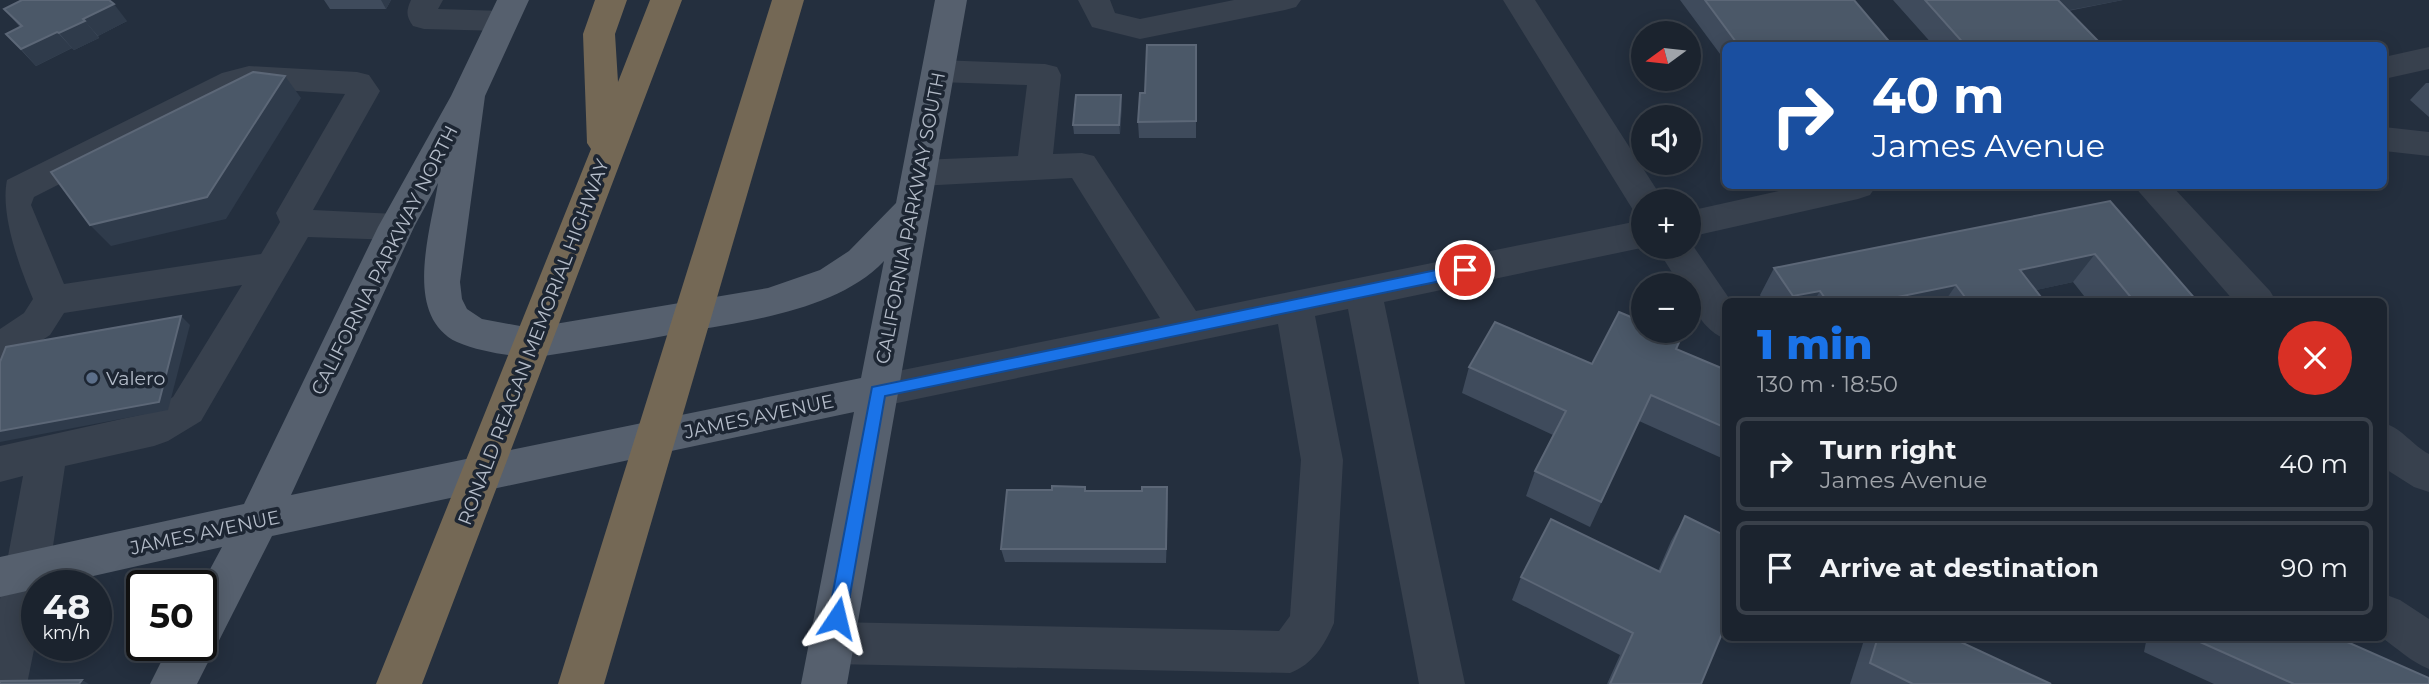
<!DOCTYPE html>
<meta charset="utf-8">
<style>
body{margin:0;font-family:Montserrat,sans-serif;background:#282f3a;color:#f1f3f6;height:100vh;display:flex;flex-direction:column;font-size:26px;white-space:nowrap}
*{box-sizing:border-box;margin:0}
p{font-size:23px;color:#a0a4aa}
.icon{flex:none;width:38px;height:38px;fill:none;stroke:currentColor;stroke-width:2;stroke-linecap:round;stroke-linejoin:round}
.map{position:relative;flex:1;overflow:hidden}
.panel{position:absolute;left:1722px;top:298px;width:665px;height:343px;display:flex;flex-direction:column;background:#1b232e;border-radius:10px;box-shadow:0 4px 18px #0003,0 0 0 2px #39404a}
.panel>*{flex:none}
.hud{position:absolute;left:1722px;top:42px;width:665px;height:147px;border-radius:10px;box-shadow:0 4px 18px #0003,0 0 0 2px #39404a;background:#1a4fa0;color:#fff;overflow:hidden}
.needle{width:46px;rotate:255deg}
.buttons{position:absolute;left:1631px;top:21px;display:grid;gap:14px}
.buttons a{display:grid;place-items:center;width:70px;height:70px;border-radius:50%;background:#1b232e;box-shadow:0 4px 18px #0003,0 0 0 2px #39404a;font-size:35px}
.speed{position:absolute;left:21px;top:570px;display:flex;gap:14px;font-size:35px;font-weight:700;text-align:center}
.speed>*{display:grid;place-content:center;width:91px;height:91px;border-radius:50%;background:#1b232e;box-shadow:0 4px 18px #0003,0 0 0 2px #39404a;line-height:1}
.speed small{font-size:18px;font-weight:400}
.speed .limit{border:4px solid #111;border-radius:10px;background:#fff;color:#111}
.pin{position:absolute;display:grid;place-items:center;width:60px;height:60px;color:#fff;margin:-30px;border:4px solid #fff;border-radius:50%;box-shadow:0 2px 7px #0007}
.me{position:absolute;width:77px;margin:-38px;rotate:10deg;stroke-linejoin:round;filter:drop-shadow(0 0 5px #0008)}
.turn{display:flex;align-items:center;gap:24px;height:147px;padding:0 35px;font-size:32px}
.turn .icon{width:91px;height:91px;stroke-width:2.5}
.turn b{display:block;font-size:49px;line-height:60px}
.round{display:grid;place-items:center;flex:none;width:74px;height:74px;border-radius:37px;background:#282f3a}
.summary{display:flex;align-items:center;justify-content:space-between;height:119px;padding:0 35px}
h1{font-size:42px;font-weight:800;line-height:52px;color:#1a73e8}
ul{padding:0;list-style:none}
li{display:flex;align-items:center;gap:21px;height:94px;margin:0 14px 10px;padding:0 21px;border:4px solid #39404a;border-radius:10px}
li div{flex:1}
li b{display:block;font-size:26px}
li em{font-style:normal}
.map>svg:first-child{display:block}
.lines{fill:none;stroke-linecap:round;stroke-linejoin:round}
.minor{fill:#38414e;fill-rule:evenodd}
.major{fill:#56606e;fill-rule:evenodd}
.highway{fill:#746855;fill-rule:evenodd}
.wall{fill:#3f4b5c}
.shaded-wall{fill:#2f3b4b}
.building{fill:#4b5868;stroke:#5c6777;stroke-width:2}
.route{fill:#1a73e8;stroke:#114b97;stroke-width:2}
.service-dot{fill:#5c6f8a;stroke:#1d2633;stroke-width:2.5}
.labels{text-anchor:middle;stroke-width:7;stroke-linejoin:round;paint-order:stroke}
.street-label{font-size:19px;fill:#b4bcc9;stroke:#1d2633}
.poi-label{font-size:19px;fill:#b4bcc9;stroke:#1d2633;text-anchor:start}
</style>
<div class="map">
<svg width="2429" height="684" viewBox="0 0 2429 684">
<rect width="100%" height="100%" fill="#242f3e"/>
<g class="lines">
<!-- minor -->
<g class="minor">
<path d="M411,0h32l-5,9 65,2 11,3 5,7 -5,7 -11,3 -79,-2 -11,-3c-7,-10 -7,-15 -2,-26z"/>
<path d="M1078,0h32l5,13 25,6 94,-19h67l-5,7 -11,3 -145,29 -48,-12z"/>
<path d="M1503,0h32l129,201h-21v12l-10,-3z"/>
<path d="M2429,47v22l-45,10v-22z"/>
<path d="M938,60l107,4 12,3 4,8 -8,79 29,-1 12,3 102,155 447,-91v27h3l-262,55 81,382h-46l-71,-375 -33,7 28,144 -9,163c-10,23 -21,41 -44,50l-458,-9 -16,-6 -6,-15 6,-15 16,-6 447,9 11,-15 11,-156 -23,-136 -400,83 -14,-5 -6,-11 6,-11 14,-5 282,-57 -88,-140 -153,8 -12,-4 -5,-9 5,-9 12,-4 99,-4 9,-71 -89,-3 -12,-3 -4,-8 4,-8z"/>
<path d="M249,66l108,6 12,3 11,16 -67,119 83,4 13,3 5,10 -5,10 -13,3 -88,-3 -107,184 -33,20 -14,5 -89,20 -18,120h-10v49l-10,49h-27v-85l23,-123 -23,6v-36l144,-32 29,-17 69,-112 -178,28 -14,22 -24,16 -12,31 -14,5v-58l24,-16 9,-14c-14,-33 -33,-85 -26,-119l215,-107zM249,88l96,6 -69,119 4,9 -19,32 -197,30 -33,-79 3,-8z"/>
<path d="M2384,127l45,5v24l-45,-5z"/>
<path d="M1802,186h74l-6,9 -12,4 -169,38v-26z"/>
<path d="M2134,186h38l98,105 6,10h-42z"/>
<path d="M1689,240l42,61h-5v38c-21,-7 -37,-33 -37,-54h-9l-24,-38h33z"/>
<path d="M2384,423c19,6 28,22 45,31v38l-15,-5 -30,-19z"/>
<path d="M2384,594l16,6 29,19v50c-18,-7 -32,-21 -48,-32h3z"/>
</g>
<!-- major -->
<path class="major" d="M497,0h32l-44,96 -25,186 2,17 5,10 15,10 49,9 237,-40 52,-18 29,-19 47,-48 39,-203h32l-120,684h-46l53,-272 -582,124 -75,148h-47l19,-38h32v-60l21,-39 -222,50v-40l244,-53 134,-277 73,-131zM438,183c-7,47 -36,132 19,159 23,10 50,13 74,16 51,-8 103,-16 154,-26 63,-11 153,-22 199,-71l-23,117 -570,117 123,-268z"/>
<!-- highway -->
<g class="highway">
<path d="M595,0h32l-12,34 3,48 32,-82h32l-260,684h-46l215,-535 -4,-6 -4,-109z"/>
<path d="M772,0h32l-200,684h-46z"/>
</g>
</g>
<!-- wall -->
<g class="wall">
<path d="M324,0h67l-5,9h-56z"/>
<path d="M1680,0h174l39,46h-167v16z"/>
<path d="M1893,0h230l-55,11 34,35h-168z"/>
<path d="M4,9l123,12 -29,15 1,2 -25,12 -2,-2 -36,18 -30,-32 14,-7z"/>
<path d="M1196,45v93h-57l-1,-16 7,-29z"/>
<path d="M2426,83h3v34l-19,-17z"/>
<path d="M1122,104l-2,30h-46l-1,-9z"/>
<path d="M2110,201l87,100h-109l-15,-19 -37,8 8,11h-281l-3,-6 14,-27z"/>
<path d="M1676,349l50,21v90l-87,-39 -49,106 -64,-31 9,-25 18,-36 -91,-42 7,-26 123,-3z"/>
<path d="M1085,491l83,10 -2,62 -161,-1 -4,-13z"/>
<path d="M1685,516l16,168h-94l13,-29 -108,-55 9,-23 137,-6 13,-30z"/>
<path d="M1865,637h85l101,47h-201z"/>
<path d="M2147,637h189l93,47h-215l-70,-32z"/>
</g>
<!-- shaded-wall -->
<g class="shaded-wall">
<path d="M381,0h10l-5,9z"/>
<path d="M2048,0h75l-85,16z"/>
<path d="M114,4l13,17 -29,15 -15,-17z"/>
<path d="M85,21l14,17 -25,12 -15,-17z"/>
<path d="M57,32l15,16 -36,18 -15,-17z"/>
<path d="M285,76l16,22 -75,121 -115,27 -21,-21z"/>
<path d="M1121,95l1,9 -2,30 -1,-9z"/>
<path d="M2095,254l-22,28 -73,16 20,-28z"/>
<path d="M1956,285l-11,16h-67z"/>
<path d="M1820,291l-6,10h-24l3,-5z"/>
<path d="M181,316l9,9 -22,85 -168,32v-11z"/>
<path d="M1167,487l1,14 -2,62v-14z"/>
<path d="M82,680l7,4h-10z"/>
</g>
<!-- building -->
<g class="building">
<path d="M22,0h87l5,4 -31,15 2,2 -26,12 -2,-1 -36,17 -15,-15 16,-8 -18,-17z"/>
<path d="M1705,0h149l39,46h-154z"/>
<path d="M1925,0h133l44,45 -136,1z"/>
<path d="M1147,45h49v76l-58,1 2,-29h5z"/>
<path d="M253,72l32,4 -78,121 -117,28 -39,-53z"/>
<path d="M1076,95h45l-2,30h-46z"/>
<path d="M2110,201l87,100h-63l-39,-47 -75,16 24,31h-76l-12,-16 -78,16h-51l-7,-10 -27,5 -19,-28z"/>
<path d="M1619,312l24,10v9h21l17,7 -5,11 50,21v58l-75,-33 -50,107 -66,-31 31,-60 -97,-44 26,-45 97,42z"/>
<path d="M181,316l-22,86 -159,29v-69l6,-15z"/>
<path d="M1052,486l33,1v4h57v-4h25l-1,62h-165l6,-59h45z"/>
<path d="M1685,516l41,20v88l-25,60h-91l23,-51 -112,-56 30,-58 109,53z"/>
<path d="M1878,637h72l101,47h-138l-43,-21z"/>
<path d="M2189,637h147l93,41v6h-135z"/>
<path d="M82,680l-3,4h-79v-3z"/>
</g>
<!-- route -->
<path class="route" d="M1465,264l8,6 -8,6 -580,120 -39,222 -3,6 -6,2 -7,-2 -2,-6 44,-231z"/>
<!-- markers -->
<circle class="service-dot" cx="92" cy="378" r="7"/>
<g class="labels">
<!-- street labels -->
<g class="street-label">
<text transform="translate(910 218) rotate(-79)" y="7">CALIFORNIA PARKWAY SOUTH</text>
<text transform="translate(384 260) rotate(-63)" y="7">CALIFORNIA PARKWAY NORTH</text>
<text transform="translate(533 342) rotate(-69)" y="7">RONALD REAGAN MEMORIAL HIGHWAY</text>
<text transform="translate(759 416) rotate(-12)" y="7">JAMES AVENUE</text>
<text transform="translate(205 532) rotate(-12)" y="7">JAMES AVENUE</text>
</g>
<!-- poi labels -->
<g class="poi-label">
<text x="106" y="385">Valero</text>
</g>
</g>
</svg>
<div class="buttons">
<a><svg class="needle" viewBox="-14 -14 28 28"><path d="M0-13l5 13h-10z" fill="#e53935"/><path d="M0 13l5-13h-10z" fill="#a0a4aa"/></svg></a>
<a><svg class="icon" aria-label="sound" viewBox="0 0 24 24"><path d="M4 9h4l5-4v14l-5-4H4zM17 9q2 3 0 6"/></svg></a>
<a>+</a>
<a>−</a>
</div>
<div class="speed"><div>48<small>km/h</small></div><div class="limit">50</div></div>
<div class="pin" style="left:1465px;top:270px;background:#d93025"><svg class="icon" aria-label="arrive" viewBox="0 0 24 24"><path d="M6 21V4h12l-3 4 3 4H6"/></svg></div>
<svg class="me" style="left:837px;top:618px" viewBox="-20 -20 40 40"><path d="M0-17L14 15 0 8-14 15z" fill="#1a73e8" stroke="#fff" stroke-width="4"/></svg>
<div class="hud">
<div class="turn"><svg class="icon" aria-label="right" viewBox="0 0 24 24"><path d="M7 20v-9h11M14 6l5 5-5 5"/></svg><div><b>40 m</b>James Avenue</div></div>
</div>
<section class="panel">
<div class="summary"><div><h1>1 min</h1><p>130 m · 18:50</p></div><a class="round" style="background:#d93025;color:#fff"><svg class="icon" aria-label="close" viewBox="0 0 24 24"><path d="M6 6l12 12M18 6L6 18"/></svg></a></div>
<ul>
<li><svg class="icon" aria-label="right" viewBox="0 0 24 24"><path d="M7 20v-9h11M14 6l5 5-5 5"/></svg><div><b>Turn right</b><p>James Avenue</p></div><em>40 m</em></li>
<li><svg class="icon" aria-label="arrive" viewBox="0 0 24 24"><path d="M6 21V4h12l-3 4 3 4H6"/></svg><div><b>Arrive at destination</b></div><em>90 m</em></li>
</ul>
</section>
</div>
